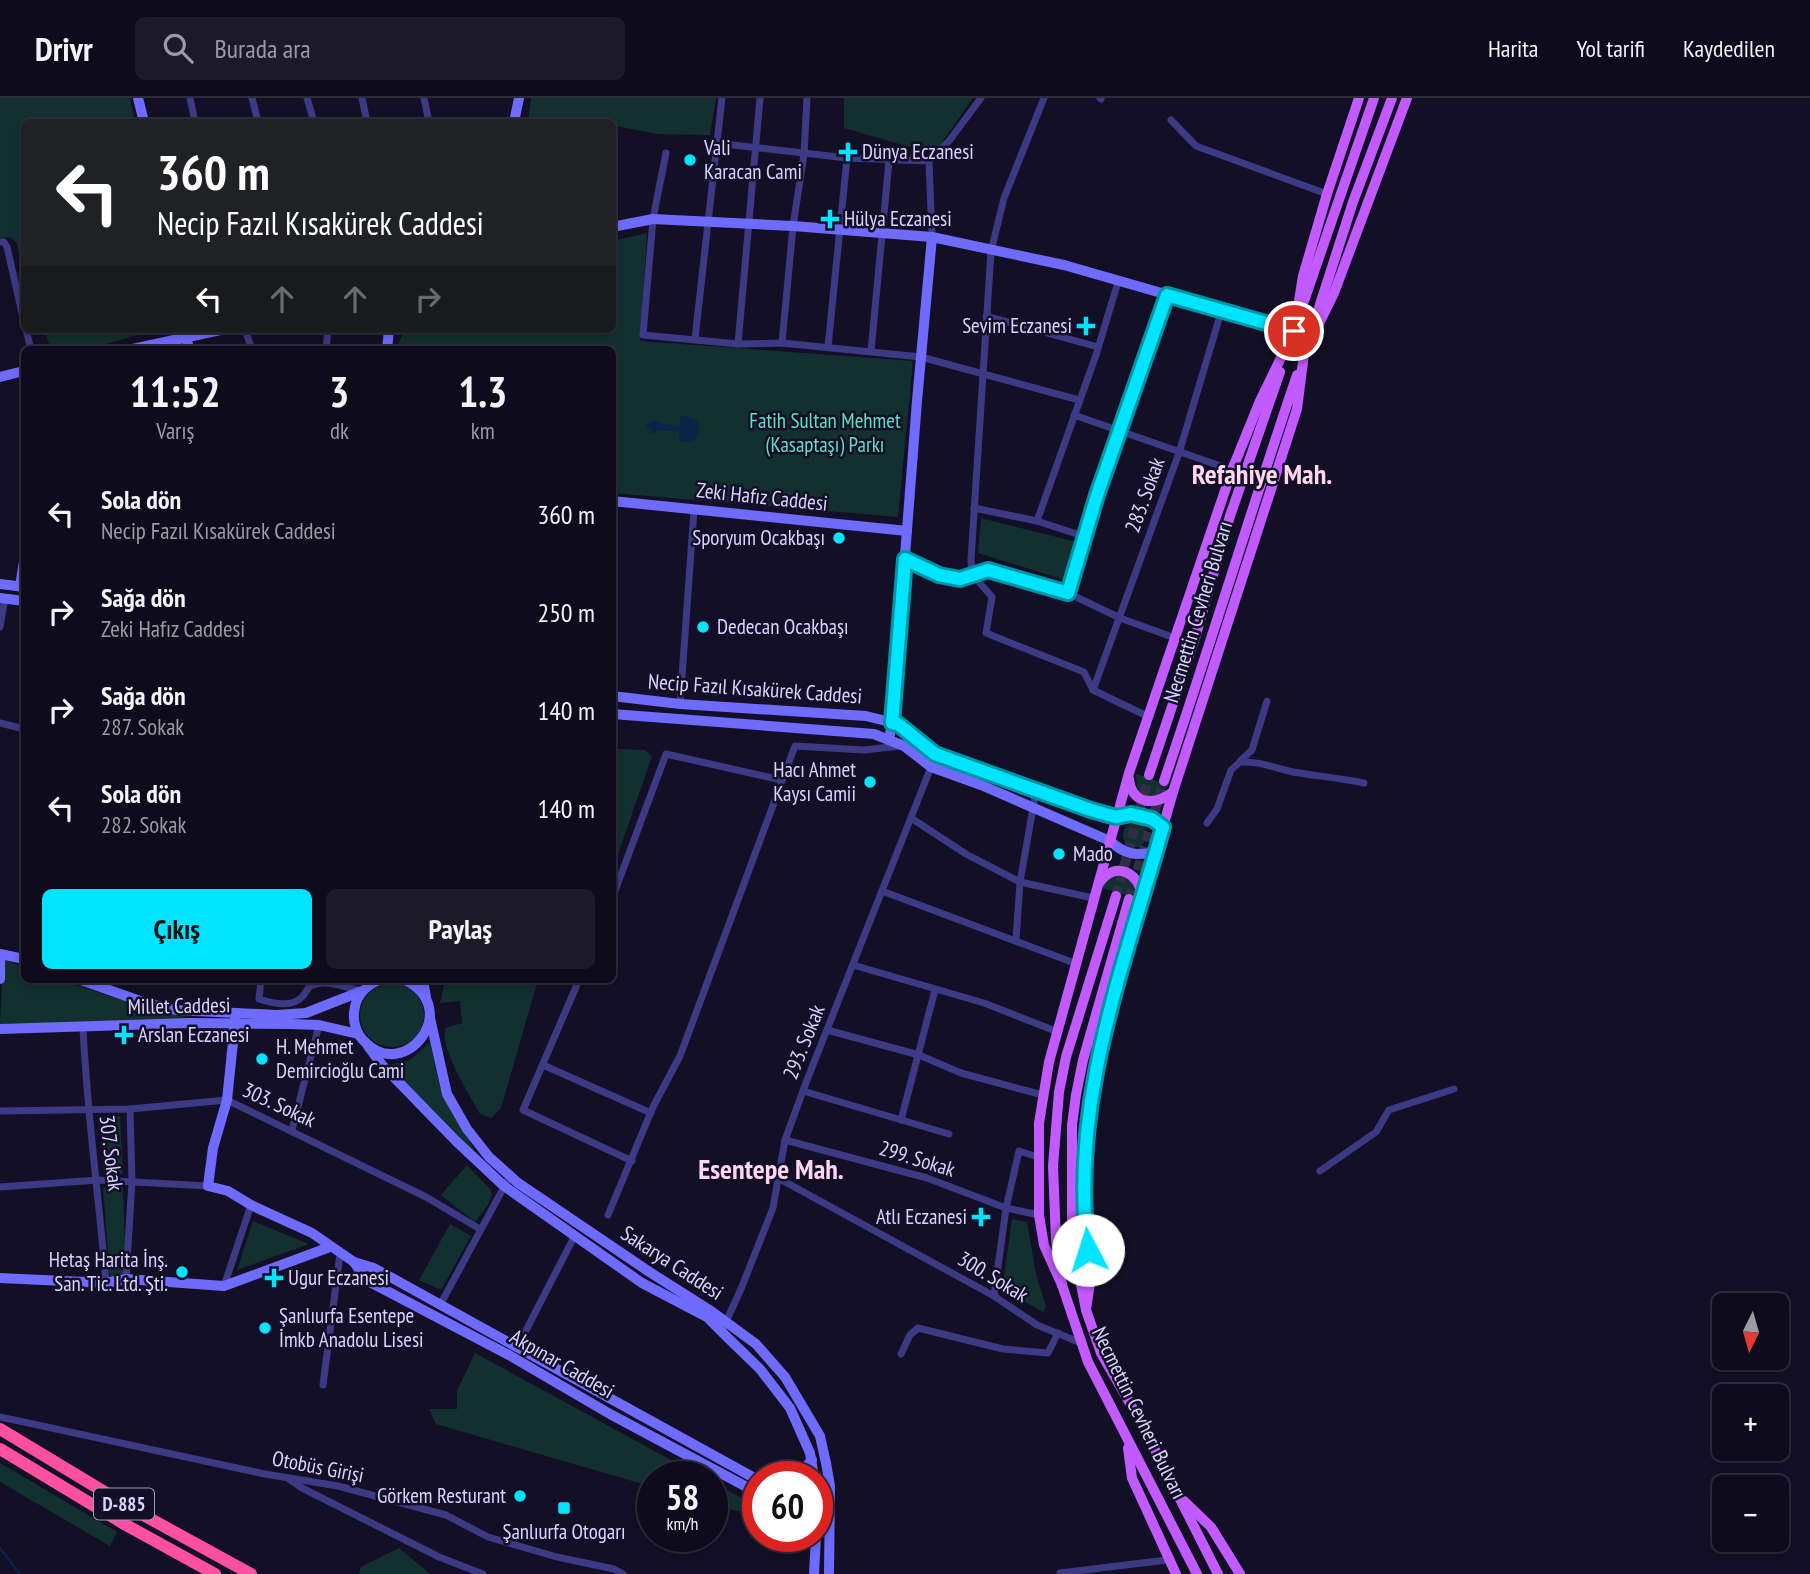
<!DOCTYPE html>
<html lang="tr">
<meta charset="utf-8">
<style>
body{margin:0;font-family:"PT Sans Narrow",sans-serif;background:#1c1929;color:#f1f3f6;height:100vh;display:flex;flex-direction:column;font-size:26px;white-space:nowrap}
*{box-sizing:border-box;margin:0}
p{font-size:23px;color:#9b9ba3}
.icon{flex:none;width:38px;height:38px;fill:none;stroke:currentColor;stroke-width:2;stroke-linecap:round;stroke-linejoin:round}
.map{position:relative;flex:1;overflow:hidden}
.drawer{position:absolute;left:21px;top:248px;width:595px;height:637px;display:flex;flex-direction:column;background:#0e0b1c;border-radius:10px;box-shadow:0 4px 10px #0003,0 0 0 2px #2e2b3b}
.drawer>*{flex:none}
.guide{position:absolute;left:21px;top:21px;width:595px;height:214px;border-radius:10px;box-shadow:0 4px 10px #0003,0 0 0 2px #2e2b3b;background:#202124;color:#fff;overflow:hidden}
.needle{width:46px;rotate:185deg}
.tools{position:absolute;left:1712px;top:1195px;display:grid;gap:14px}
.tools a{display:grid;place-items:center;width:77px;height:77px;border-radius:10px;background:#0e0b1c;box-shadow:0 4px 10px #0003,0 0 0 2px #2e2b3b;font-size:35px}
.speed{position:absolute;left:637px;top:1363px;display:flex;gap:14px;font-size:35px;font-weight:700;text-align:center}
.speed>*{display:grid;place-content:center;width:91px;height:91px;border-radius:50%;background:#0e0b1c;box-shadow:0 4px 10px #0003,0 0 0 2px #2e2b3b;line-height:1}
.speed small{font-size:18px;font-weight:400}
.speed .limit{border:10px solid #d22;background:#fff;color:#111}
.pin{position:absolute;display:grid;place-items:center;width:60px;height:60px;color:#fff;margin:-30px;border:4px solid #fff;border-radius:50%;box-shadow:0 2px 7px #0007}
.me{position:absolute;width:77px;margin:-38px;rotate:355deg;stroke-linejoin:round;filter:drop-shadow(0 0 5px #0008)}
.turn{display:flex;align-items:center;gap:24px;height:147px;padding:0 21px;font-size:32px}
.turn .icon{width:91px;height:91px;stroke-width:2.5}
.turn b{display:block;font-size:49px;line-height:60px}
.lanes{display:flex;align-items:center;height:66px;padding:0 21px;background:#0003;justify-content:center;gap:35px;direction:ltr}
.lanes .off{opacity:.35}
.eta{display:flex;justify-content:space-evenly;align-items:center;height:119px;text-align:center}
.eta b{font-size:42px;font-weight:600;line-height:49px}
.cta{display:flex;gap:14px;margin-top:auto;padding:14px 21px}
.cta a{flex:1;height:80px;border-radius:10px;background:#00e5ff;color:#111;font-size:28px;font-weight:600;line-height:80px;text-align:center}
.cta a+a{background:#1c1929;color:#f1f3f6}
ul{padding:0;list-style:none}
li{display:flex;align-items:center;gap:21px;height:98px;padding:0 21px}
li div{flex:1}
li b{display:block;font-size:26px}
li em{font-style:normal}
header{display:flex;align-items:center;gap:42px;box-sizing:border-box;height:98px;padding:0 35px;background:#0e0b1c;border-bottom:2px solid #2e2b3b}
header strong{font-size:33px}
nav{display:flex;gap:38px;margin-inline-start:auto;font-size:24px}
.search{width:490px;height:63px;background:#1c1929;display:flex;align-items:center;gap:18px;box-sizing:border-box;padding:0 24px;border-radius:10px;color:#9b9ba3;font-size:26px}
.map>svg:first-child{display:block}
.green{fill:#12302f}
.water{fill:#0c2248}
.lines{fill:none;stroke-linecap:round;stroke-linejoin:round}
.stream{stroke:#0c2248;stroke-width:2.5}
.primary-tunnel{stroke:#312d47;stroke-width:10;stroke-dasharray:10 5;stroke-linecap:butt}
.street{stroke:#3d3a85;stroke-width:7}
.secondary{stroke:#6f6bff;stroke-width:10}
.primary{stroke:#c25bff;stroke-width:10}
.highway{stroke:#ff4fa3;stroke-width:12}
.route-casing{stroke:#0095a6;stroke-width:18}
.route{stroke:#00e5ff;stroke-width:12}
.poi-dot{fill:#00e5ff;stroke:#130f26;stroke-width:2.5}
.labels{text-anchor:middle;stroke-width:5;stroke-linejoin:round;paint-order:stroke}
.shield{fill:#130f26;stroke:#9e99be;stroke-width:2}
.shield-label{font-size:19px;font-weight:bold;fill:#d9d4ff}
.poi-label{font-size:21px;fill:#d9d4ff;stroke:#130f26;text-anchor:start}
.park-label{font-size:21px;fill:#5fe0c0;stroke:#130f26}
.street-label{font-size:21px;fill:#d9d4ff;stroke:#130f26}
.district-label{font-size:28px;font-weight:bold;fill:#ffd6f0;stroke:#130f26}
</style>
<header>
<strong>Drivr</strong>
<div class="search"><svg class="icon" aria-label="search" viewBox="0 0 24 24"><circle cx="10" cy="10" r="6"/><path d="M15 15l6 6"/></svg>Burada ara</div>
<nav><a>Harita</a><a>Yol tarifi</a><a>Kaydedilen</a></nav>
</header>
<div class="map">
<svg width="1810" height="1476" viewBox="0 0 1810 1476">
<rect width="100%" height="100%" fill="#130f26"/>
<!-- green -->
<g class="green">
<path d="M0,0h130l5,24h-111v146l-8,-26 -6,-5 -10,1z"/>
<path d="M531,0h185l-6,37 -53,-1 -41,-8 -3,2 -1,-6h-84z"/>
<path d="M844,0h129l-39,56 -90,-26z"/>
<path d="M647,135l-7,108 273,20 -15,156 -285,-24 -1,-143h-214v-6l7,-15h207l1,-88z"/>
<path d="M44,231h115l-74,21h-34z"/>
<path d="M981,420l100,25 -13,38 -90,-28z"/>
<path d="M613,647l7,4 25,1 7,6 -39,113z"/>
<path d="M1136,676l33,11c-10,13 -21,15 -32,4z"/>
<circle cx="1135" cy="737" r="12"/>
<path d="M1119,777l11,3 6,13 -1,7 -33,-10 5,-8z"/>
<path d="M3,861l21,8v13h38l53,18 69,19 27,4 -211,3z"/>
<path d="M445,882h93l-37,128 -10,10 -11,-4c-11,-20 -40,-65 -35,-86l17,-5 -2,-22 -20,2z"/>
<circle cx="392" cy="917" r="32"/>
<path d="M430,944l10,45 6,13 34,60 -91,-95 21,-5z"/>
<path d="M120,1018l3,58h-19l-5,-57z"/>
<path d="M467,1067l23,24 2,5 -4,11 -13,17 -34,-27z"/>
<path d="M123,1089l3,92h-16l-7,-91z"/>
<path d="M1012,1121l15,3 9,52 10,32 -3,6 -41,-23z"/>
<path d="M253,1123l56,23 -72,26z"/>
<path d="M450,1126l21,12 -30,54 -22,-10z"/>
<path d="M475,1255l227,124h-49v10l-217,-63 -7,-15h28v-18z"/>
<path d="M0,1365l117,69 -7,14 -110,-64z"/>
<path d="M712,1384l46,25v10l-46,-13z"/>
<path d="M399,1450l31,26h-71l2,-7z"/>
</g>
<!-- water -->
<path class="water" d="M680,318l14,2 4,4 1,11 -6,8 -14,1v-10l-20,-2 -7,4 -6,-9 9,-5 7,4 18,1z"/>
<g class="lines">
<!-- stream -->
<path class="stream" d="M0,1450l20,26"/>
<!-- primary-tunnel -->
<g class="primary-tunnel">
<path d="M1116,798l33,-121"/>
<path d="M1129,801l35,-118"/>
</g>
<!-- street -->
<g class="street">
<path d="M190,0l5,24"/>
<path d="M252,0l6,24"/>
<path d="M307,0l7,24"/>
<path d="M362,0l5,24"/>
<path d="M424,0l5,24"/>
<path d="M1044,0l-40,100 -13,53 -20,309 1,14 20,23 -6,36 98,39 9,18 56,27"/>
<path d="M1100,0l1,1"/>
<path d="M1171,22l25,26 131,48"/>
<path d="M715,45l132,15 82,3"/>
<path d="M666,55l-13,66 -10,116 95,9 44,-1 139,14 158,43"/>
<path d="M932,139l-3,-76 20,-20 32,-43"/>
<path d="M0,144h4l3,5 17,75"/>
<path d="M986,218l112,31"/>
<path d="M26,231l5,21"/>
<path d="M245,231l7,21"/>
<path d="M695,241l27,-241"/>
<path d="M782,245l11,-117 11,-72 3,-56"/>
<path d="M738,246l22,-246"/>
<path d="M828,249l19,-189"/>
<path d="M326,252l2,-21"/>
<path d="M871,253l18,-190"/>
<path d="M1074,317l158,55"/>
<path d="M974,410l63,13 49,16"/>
<path d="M1037,423l59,-166 22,-73"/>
<path d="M905,461l34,16 21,4 28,-9 80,23 52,25 55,20"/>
<path d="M1068,495l29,-98 70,-200"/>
<path d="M0,529l5,-29"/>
<path d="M1093,592l86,-237 43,-144"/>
<path d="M680,606l14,-194"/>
<path d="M0,625l24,6"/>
<path d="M1240,663l12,-11 15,-49"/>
<path d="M911,720l55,36 54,28 73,16"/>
<path d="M1207,725l10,-14 14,-39 9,-8c20,-1 34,6 53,10 24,4 47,6 71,11"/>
<path d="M882,793l195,73"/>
<path d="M612,801l54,-145 115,26"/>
<path d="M1016,842l4,-58 16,-91"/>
<path d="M853,867l131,38 74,29"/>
<path d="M261,882l-2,19c12,4 33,9 43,-2 5,-4 4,-10 11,-12 15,-6 34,3 49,6"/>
<path d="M579,882l-56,130 109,51"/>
<path d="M83,930c4,86 16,170 23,255"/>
<path d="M827,932l92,25 42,18 82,22"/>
<path d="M543,967l108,48"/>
<path d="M803,993l146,43"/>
<path d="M0,1013l130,-2 97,-9 199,97 54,32"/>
<path d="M901,1022l34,-130"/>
<path d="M292,1032l27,-105"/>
<path d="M785,1042l142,38 79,30 33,7"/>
<path d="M1320,1073l56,-39 13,-22 65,-21"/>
<path d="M778,1080l216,118 43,29 44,18"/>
<path d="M0,1089l98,-7 110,6"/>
<path d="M608,1117l45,-108 27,-51 115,-310 69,4 35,-4"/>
<path d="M126,1181l6,-98 -2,-72"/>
<path d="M224,1188l27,-81"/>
<path d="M994,1198l12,-88 13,-57 19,6"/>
<path d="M440,1207l70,-129"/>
<path d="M724,1228l17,-37 32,-81 12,-68 22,-60 124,-313"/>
<path d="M518,1248l56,-109"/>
<path d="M901,1256l9,-19 8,-7 85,21 45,4 10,-20"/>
<path d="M323,1287l17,-131"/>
<path d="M0,1319l265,57 73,12 108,29 42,22 69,20 57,12 9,5"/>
<path d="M289,1381l13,9 137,69 44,17"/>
<path d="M1060,1475l107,-13 1,-3"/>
</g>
<!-- secondary -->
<g class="secondary">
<path d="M138,0l6,24"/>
<path d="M514,24l5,-24"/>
<path d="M612,129l41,-8 140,7 139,11 132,28 230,66"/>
<path d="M185,231l4,21"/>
<path d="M128,252l97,-21"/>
<path d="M387,252l2,-21"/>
<path d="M0,279l24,-6"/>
<path d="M612,403l295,30"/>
<path d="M0,486l24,3"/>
<path d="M20,488l4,-25"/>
<path d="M0,500l24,3"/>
<path d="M612,598l68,8 186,12 32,8 37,30 156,56 25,7 15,-3 21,5 10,8"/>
<path d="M612,616l262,20 30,12 27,21 50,18 129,56c15,14 26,15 46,11"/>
<path d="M889,642l3,-17 25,-322 15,-164"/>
<path d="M0,856l24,5"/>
<path d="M0,863v18"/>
<path d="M81,882l62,22 33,8 101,5 29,-2 56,-22"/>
<path d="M379,882c-14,6 -24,17 -25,33 -1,10 3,22 11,29 39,41 99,-33 40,-62"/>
<path d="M423,882l3,17"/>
<path d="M236,915l-9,87 -14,48 -5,38 20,5 23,14 61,28 42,29 20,6c128,71 255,141 384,212"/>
<path d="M430,920l17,76 20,35 22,28 29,26 130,88 63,40 45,33 29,33 35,59 6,27 4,23 -1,88"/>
<path d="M0,931l191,-6 99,1 29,1 39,9"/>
<path d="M368,948l14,19 74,76 48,45 138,97 65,34 22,22 31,30 30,39 20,45 4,24"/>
<path d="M354,1164l12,18 143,75 101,59 148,79"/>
<path d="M0,1180l106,5 20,-4 98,7 106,-39"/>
<path d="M792,1379l8,-4 12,-13"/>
<path d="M814,1476l2,-38"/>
</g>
<!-- primary -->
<g class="primary">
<path d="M1304,203l70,-203"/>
<path d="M1315,222l38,-118 39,-104"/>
<path d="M1149,677l46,-137 35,-122 50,-144"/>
<path d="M1129,681c3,26 26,27 44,13"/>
<path d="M1164,683c46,-135 87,-271 133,-406"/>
<path d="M1100,784c14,-21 40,-10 41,13"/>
<path d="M1116,798l-50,161 -7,35 -6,74 3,74 6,45 26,77 109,212"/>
<path d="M1129,801l-46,161 -7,35 -4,30v114l14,71 15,43 42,73 75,148"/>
<path d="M1062,1187l-18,-40 -5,-30v-92l10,-61 80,-289 103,-303 28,-69 34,-70 9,-55 24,-82 32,-96"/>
<path d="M1086,1212l5,-34 -7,-53 4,-94 2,-34 12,-55 71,-248 124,-383 7,-55 30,-61 73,-195"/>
<path d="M1128,1350l4,30 44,96"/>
<path d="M1184,1403l27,26 29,47"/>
</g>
<!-- highway -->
<g class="highway">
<path d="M0,1331l136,82 115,63"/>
<path d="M0,1351l126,76 89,49"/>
</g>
</g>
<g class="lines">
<!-- route casing -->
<g class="route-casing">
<path id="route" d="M1088,1152c-19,-147 36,-284 75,-423l-11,-8 -21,-5 -15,3 -25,-7 -156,-56 -37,-30 -6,-1 13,-164 34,16 21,4 28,-9 80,23 29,-98 70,-200 127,36"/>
</g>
<!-- route -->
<use href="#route" class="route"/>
</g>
<!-- markers -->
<g class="poi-dot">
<path d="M844.5 43.5h7v7h7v7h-7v7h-7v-7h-7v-7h7z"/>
<circle cx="690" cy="62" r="7"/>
<path d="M826.5 110.5h7v7h7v7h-7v7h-7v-7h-7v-7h7z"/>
<path d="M1082.5 217.5h7v7h7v7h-7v7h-7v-7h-7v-7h7z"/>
<circle cx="839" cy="440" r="7"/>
<circle cx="703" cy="529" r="7"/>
<circle cx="870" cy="684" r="7"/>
<circle cx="1059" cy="756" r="7"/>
<path d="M120.5 926.5h7v7h7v7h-7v7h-7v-7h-7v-7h7z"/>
<circle cx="262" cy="961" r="7"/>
<path d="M977.5 1108.5h7v7h7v7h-7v7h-7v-7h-7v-7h7z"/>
<circle cx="182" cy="1174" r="7"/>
<path d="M270.5 1169.5h7v7h7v7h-7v7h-7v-7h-7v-7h7z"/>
<circle cx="265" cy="1230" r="7"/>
<circle cx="520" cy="1398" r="7"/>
<rect x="557" y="1403" width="14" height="14" rx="3.5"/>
</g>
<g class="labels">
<!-- shield labels -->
<rect class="shield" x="94" y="1390.5" width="60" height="31" rx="5"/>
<g class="shield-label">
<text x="124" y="1413">D-885</text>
</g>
<!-- poi labels -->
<g class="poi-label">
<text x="704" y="57">Vali<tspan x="704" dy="24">Karacan Cami</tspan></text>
<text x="862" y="61">Dünya Eczanesi</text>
<text x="844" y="128">Hülya Eczanesi</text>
<text x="1072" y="235" text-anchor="end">Sevim Eczanesi</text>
<text x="825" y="447" text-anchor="end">Sporyum Ocakbaşı</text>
<text x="717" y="536">Dedecan Ocakbaşı</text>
<text x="856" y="679" text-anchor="end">Hacı Ahmet<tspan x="856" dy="24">Kaysı Camii</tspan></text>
<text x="1073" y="763">Mado</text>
<text x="138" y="944">Arslan Eczanesi</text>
<text x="276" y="956">H. Mehmet<tspan x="276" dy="24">Demircioğlu Cami</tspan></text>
<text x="967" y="1126" text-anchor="end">Atlı Eczanesi</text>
<text x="168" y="1169" text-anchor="end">Hetaş Harita İnş.<tspan x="168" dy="24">San. Tic. Ltd. Şti.</tspan></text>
<text x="288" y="1187">Ugur Eczanesi</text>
<text x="279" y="1225">Şanlıurfa Esentepe<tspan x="279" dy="24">İmkb Anadolu Lisesi</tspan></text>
<text x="506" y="1405" text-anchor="end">Görkem Resturant</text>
<text x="564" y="1441" text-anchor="middle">Şanlıurfa Otogarı</text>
</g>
<!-- park labels -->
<g class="park-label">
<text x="825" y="330">Fatih Sultan Mehmet<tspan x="825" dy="24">(Kasaptaşı) Parkı</tspan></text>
</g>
<!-- street labels -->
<g class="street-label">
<text transform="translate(1145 397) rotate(-70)" y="7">283. Sokak</text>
<text transform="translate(762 399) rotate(6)" y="7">Zeki Hafız Caddesi</text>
<text transform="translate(1198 514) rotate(-73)" y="7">Necmettin Cevheri Bulvarı</text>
<text transform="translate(755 591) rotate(4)" y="7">Necip Fazıl Kısakürek Caddesi</text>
<text transform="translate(179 908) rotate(-1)" y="7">Millet Caddesi</text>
<text transform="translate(804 944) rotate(-68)" y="7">293. Sokak</text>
<text transform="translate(279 1007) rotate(25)" y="7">303. Sokak</text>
<text transform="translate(111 1055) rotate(83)" y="7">307. Sokak</text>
<text transform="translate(917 1061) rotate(17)" y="7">299. Sokak</text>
<text transform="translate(672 1165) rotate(33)" y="7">Sakarya Caddesi</text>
<text transform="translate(993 1179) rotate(31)" y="7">300. Sokak</text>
<text transform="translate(562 1266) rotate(30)" y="7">Akpınar Caddesi</text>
<text transform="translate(1139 1315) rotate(64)" y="7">Necmettin Cevheri Bulvarı</text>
<text transform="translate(318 1369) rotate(11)" y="7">Otobüs Girişi</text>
</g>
<!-- district labels -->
<g class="district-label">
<text x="1262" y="386">Refahiye Mah.</text>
<text x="771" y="1081">Esentepe Mah.</text>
</g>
</g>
</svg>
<div class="tools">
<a><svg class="needle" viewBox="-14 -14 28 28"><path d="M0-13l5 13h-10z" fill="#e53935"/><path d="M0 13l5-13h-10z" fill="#9b9ba3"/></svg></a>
<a>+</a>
<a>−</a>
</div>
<div class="speed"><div>58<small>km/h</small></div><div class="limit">60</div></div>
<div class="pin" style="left:1294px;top:233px;background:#d93025"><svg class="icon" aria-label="arrive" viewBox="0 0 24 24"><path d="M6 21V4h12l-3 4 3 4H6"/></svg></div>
<svg class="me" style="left:1088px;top:1152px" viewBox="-20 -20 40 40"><circle r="19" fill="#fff"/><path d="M0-13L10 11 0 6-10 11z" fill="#00e5ff"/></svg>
<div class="guide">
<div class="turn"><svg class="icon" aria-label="left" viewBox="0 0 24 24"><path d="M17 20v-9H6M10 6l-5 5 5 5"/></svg><div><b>360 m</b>Necip Fazıl Kısakürek Caddesi</div></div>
<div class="lanes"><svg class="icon" aria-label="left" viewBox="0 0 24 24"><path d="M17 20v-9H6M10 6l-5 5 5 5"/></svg><svg class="icon off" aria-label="ahead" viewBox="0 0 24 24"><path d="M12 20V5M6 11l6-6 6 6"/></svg><svg class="icon off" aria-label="ahead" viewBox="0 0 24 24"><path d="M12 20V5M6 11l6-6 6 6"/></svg><svg class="icon off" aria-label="right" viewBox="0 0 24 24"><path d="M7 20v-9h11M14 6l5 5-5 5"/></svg></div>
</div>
<section class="drawer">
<div class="eta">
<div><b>11:52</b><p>Varış</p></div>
<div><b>3</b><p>dk</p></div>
<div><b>1.3</b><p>km</p></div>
</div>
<ul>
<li><svg class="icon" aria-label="left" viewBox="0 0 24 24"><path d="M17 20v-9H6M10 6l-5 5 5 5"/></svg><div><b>Sola dön</b><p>Necip Fazıl Kısakürek Caddesi</p></div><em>360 m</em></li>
<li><svg class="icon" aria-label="right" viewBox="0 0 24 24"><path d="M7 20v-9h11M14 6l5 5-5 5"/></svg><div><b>Sağa dön</b><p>Zeki Hafız Caddesi</p></div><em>250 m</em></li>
<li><svg class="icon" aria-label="right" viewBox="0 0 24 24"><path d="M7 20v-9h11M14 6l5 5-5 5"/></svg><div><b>Sağa dön</b><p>287. Sokak</p></div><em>140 m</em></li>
<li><svg class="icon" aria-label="left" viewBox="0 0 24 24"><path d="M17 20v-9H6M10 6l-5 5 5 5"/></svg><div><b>Sola dön</b><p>282. Sokak</p></div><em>140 m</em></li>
</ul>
<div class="cta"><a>Çıkış</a><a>Paylaş</a></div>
</section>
</div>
